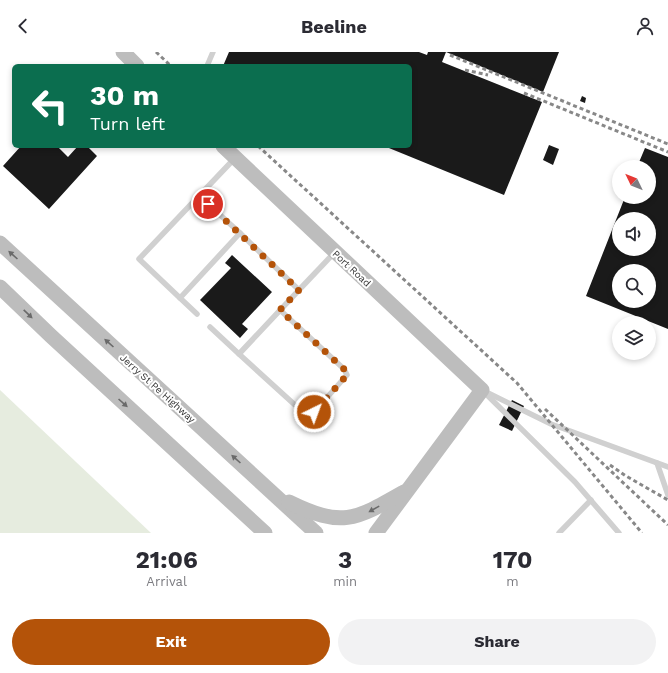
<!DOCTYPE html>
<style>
body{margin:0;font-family:"Work Sans",sans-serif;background:#f2f2f3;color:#2b2b33;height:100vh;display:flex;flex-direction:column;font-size:15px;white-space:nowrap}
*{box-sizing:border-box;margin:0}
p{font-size:13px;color:#7c7c81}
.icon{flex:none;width:22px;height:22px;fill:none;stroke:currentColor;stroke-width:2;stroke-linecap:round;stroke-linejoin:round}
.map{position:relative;height:481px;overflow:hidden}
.drawer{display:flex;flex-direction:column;background:#fff;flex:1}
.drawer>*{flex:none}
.top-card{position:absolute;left:12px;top:12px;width:400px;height:84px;border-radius:6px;box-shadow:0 2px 6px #0003;background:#0b6e4f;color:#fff;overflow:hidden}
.needle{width:26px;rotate:313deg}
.buttons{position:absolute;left:612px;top:108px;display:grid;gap:8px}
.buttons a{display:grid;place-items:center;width:44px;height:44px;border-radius:50%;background:#fff;box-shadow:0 2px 6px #0003;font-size:20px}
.pin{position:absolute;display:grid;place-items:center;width:34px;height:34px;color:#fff;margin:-17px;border:2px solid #fff;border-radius:50%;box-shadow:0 1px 4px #0007}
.me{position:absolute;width:44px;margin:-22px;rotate:42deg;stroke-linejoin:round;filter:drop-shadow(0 0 3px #0008)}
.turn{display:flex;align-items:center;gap:14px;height:84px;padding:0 12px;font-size:18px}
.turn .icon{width:52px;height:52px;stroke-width:2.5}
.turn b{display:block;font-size:28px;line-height:34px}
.eta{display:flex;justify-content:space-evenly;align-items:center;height:68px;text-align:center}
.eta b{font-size:24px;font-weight:700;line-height:28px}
.cta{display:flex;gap:8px;margin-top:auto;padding:8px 12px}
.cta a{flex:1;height:46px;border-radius:24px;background:#b45309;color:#fff;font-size:16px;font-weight:700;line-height:46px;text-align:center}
.cta a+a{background:#f2f2f3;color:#2b2b33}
header{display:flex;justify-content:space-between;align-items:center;height:52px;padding:0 12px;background:#fff;font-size:18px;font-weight:700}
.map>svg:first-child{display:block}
.green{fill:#e6ecdf}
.building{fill:#1a1a1a;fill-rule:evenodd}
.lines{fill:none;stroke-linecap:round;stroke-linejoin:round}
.lane{stroke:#d0d0d0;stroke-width:5.5}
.secondary{stroke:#bdbdbd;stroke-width:15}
.rail{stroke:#888;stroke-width:3;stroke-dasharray:4 3;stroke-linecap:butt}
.oneway{fill:#6a6a6a}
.route{stroke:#b45309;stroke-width:7;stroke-dasharray:0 12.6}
.labels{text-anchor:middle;stroke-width:4;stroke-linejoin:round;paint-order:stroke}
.street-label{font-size:10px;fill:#333;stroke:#fff}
</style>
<header><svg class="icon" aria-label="back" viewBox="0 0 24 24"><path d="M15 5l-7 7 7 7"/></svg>Beeline<svg class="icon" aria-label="person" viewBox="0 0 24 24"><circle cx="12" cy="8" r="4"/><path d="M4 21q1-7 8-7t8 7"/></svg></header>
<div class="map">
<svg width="668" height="481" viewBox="0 0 668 481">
<rect width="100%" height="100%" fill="#fff"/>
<!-- green -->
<path class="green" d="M0,338l151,143h-151z"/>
<!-- building -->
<g class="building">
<path d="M229,0h190l8,3 1,-3h18l-4,10 100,40 -38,93 -120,-49h26v-80h-187z"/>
<path d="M446,0h113l-16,40z"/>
<path d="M582,44l4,2 -1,5 -5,-2z"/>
<path d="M549,93l10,4 -6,16 -10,-5z"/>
<path d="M21,94h36l11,11 10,-11h9l10,10 -48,53 -46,-43z"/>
<path d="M645,96l23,9v172l-82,-33 39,-99h24v-30h-12zM619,167h30v30h-30zM619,219h30v30h-30z"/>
<path d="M232,203l40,37 -30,32 6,5 -8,9 -40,-38 31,-32 -6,-5z"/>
<path d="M512,348l12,6 -12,25 -13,-6z"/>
</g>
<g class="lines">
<!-- lane -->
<g class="lane">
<path d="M207,14l6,-14"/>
<path d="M198,143l42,38"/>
<path d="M299,238l36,-38"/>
<path d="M180,246l-41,-39 96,-101"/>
<path d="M197,262l-17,-16 60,-65 59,57 -60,64 -29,-27"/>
<path d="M239,302l67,61 8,-3 33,-37 -3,-6 -64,-59"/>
<path d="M482,338l69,34 117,43"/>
<path d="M486,342l89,88 44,51"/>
<path d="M657,411l11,32"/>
<path d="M559,481l32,-33"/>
</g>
<!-- secondary -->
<g class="secondary">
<path d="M123,0l14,14"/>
<path d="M223,94l259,244 -106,143"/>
<path d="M0,191l316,290"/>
<path d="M0,235l51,49 214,197"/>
<path d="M289,450c53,26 66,18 115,-10"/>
</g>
<!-- rail -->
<g class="rail">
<path d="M156,0l15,14"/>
<path d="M450,3l218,89"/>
<path d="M465,18l23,5"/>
<path d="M524,41l144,59"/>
<path d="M258,94l259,237 125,150"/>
<path d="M545,357l123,116"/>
<path d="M610,413l16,11 42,24"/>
</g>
</g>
<!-- one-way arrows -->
<defs><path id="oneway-solid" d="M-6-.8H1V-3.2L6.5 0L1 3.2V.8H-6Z"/></defs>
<g class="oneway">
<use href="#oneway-solid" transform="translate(13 203) rotate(-138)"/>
<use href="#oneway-solid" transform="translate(28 262) rotate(44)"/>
<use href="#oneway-solid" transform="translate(109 291) rotate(-138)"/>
<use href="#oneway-solid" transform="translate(123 351) rotate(42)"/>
<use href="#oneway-solid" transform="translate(236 407) rotate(-138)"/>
<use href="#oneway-solid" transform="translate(374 457) rotate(151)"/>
</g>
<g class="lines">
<!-- route -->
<path class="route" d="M208,152l91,86 -19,20 64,59 3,6 -33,37"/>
</g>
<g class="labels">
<!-- street labels -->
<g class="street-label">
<text transform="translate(352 216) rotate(43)" y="4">Port Road</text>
<text transform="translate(158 336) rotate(42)" y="4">Jerry St Pe Highway</text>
</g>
</g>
</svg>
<div class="buttons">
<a><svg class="needle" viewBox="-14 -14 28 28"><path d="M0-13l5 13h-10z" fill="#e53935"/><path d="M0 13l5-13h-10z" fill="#7c7c81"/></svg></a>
<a><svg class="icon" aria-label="sound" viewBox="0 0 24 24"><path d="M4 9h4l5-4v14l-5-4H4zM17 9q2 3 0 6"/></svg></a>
<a><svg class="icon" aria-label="search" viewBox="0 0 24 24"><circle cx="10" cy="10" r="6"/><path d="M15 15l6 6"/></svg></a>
<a><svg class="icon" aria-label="layers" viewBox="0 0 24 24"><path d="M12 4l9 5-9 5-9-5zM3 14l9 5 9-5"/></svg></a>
</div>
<div class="pin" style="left:208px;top:152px;background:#d93025"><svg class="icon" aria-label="arrive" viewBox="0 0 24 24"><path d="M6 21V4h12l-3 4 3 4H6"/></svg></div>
<svg class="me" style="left:314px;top:360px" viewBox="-20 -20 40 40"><circle r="17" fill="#b45309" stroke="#fff" stroke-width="3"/><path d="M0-11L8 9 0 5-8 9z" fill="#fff"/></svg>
<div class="top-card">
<div class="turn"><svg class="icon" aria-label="left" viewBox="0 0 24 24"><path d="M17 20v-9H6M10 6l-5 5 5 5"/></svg><div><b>30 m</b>Turn left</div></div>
</div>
</div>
<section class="drawer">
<div class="eta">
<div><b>21:06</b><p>Arrival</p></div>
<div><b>3</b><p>min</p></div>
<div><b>170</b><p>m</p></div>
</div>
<div class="cta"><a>Exit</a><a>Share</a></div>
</section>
